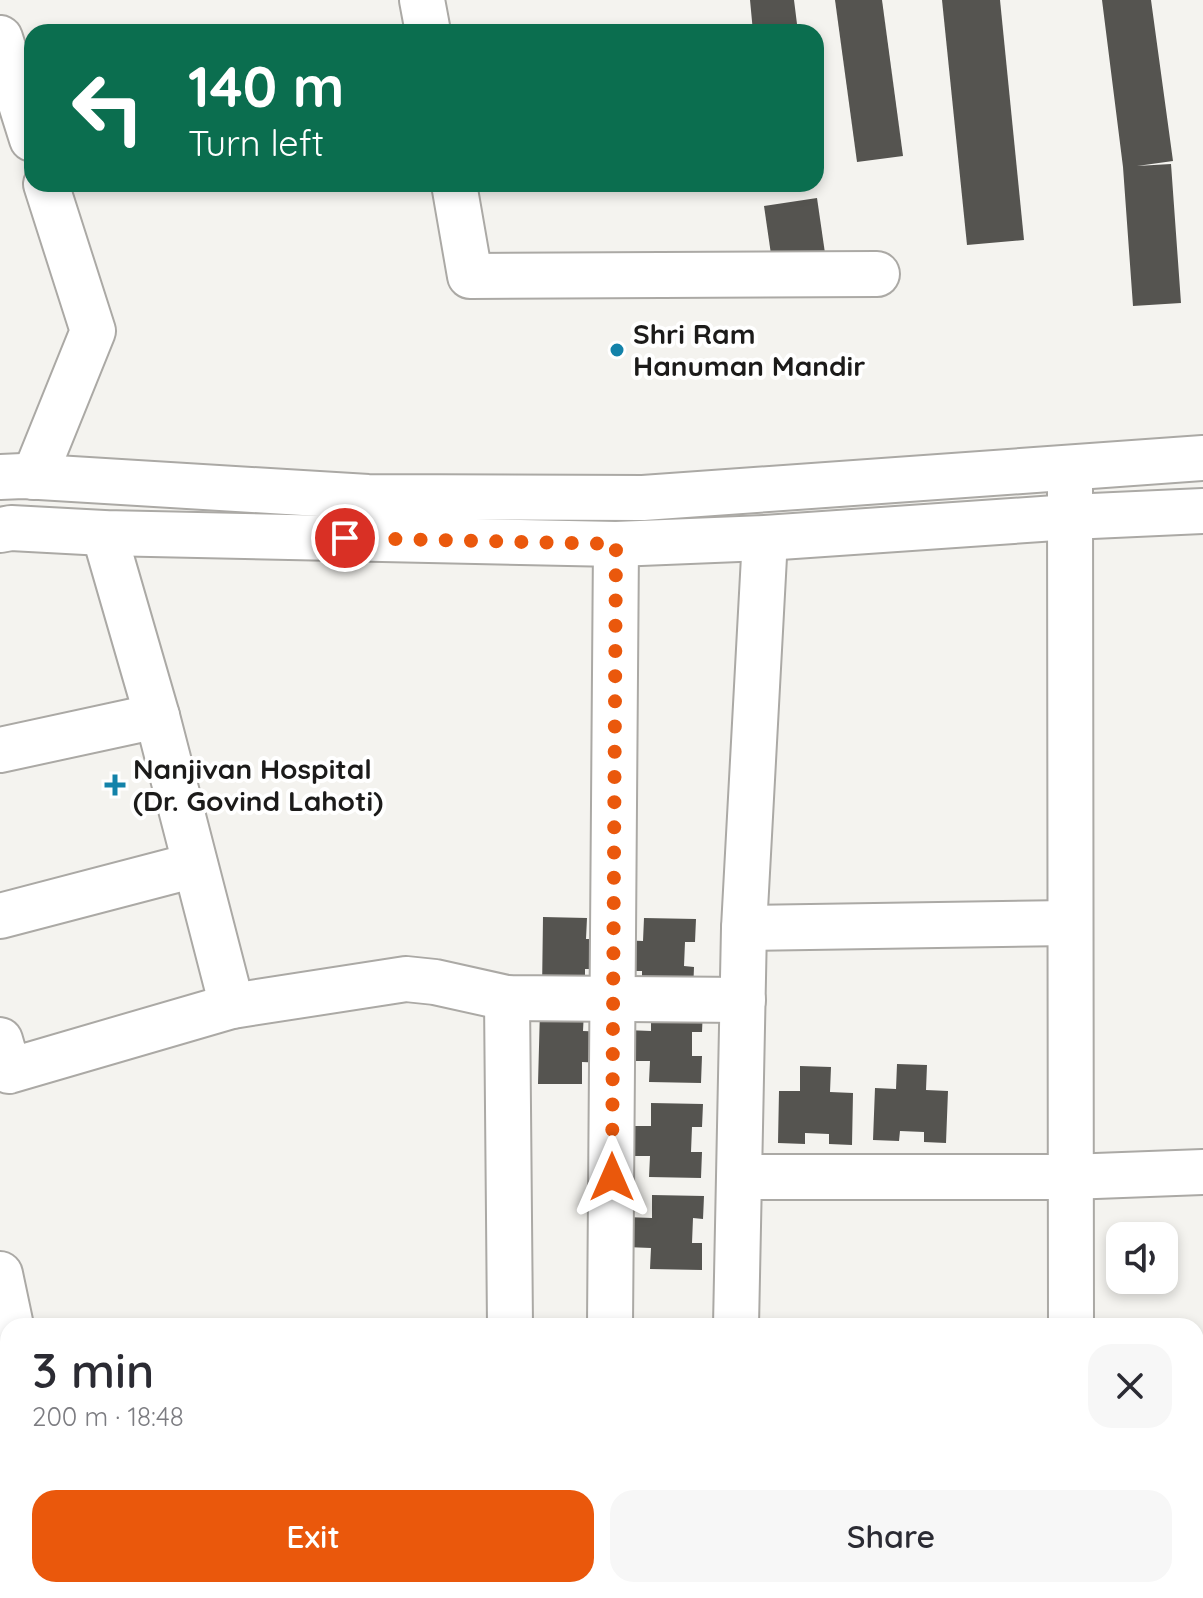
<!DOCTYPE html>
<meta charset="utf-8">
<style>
body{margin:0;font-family:Quicksand,sans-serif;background:#f7f7f7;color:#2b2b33;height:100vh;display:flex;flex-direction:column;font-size:30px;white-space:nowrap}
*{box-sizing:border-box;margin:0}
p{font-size:26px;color:#7c7c81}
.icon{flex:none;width:44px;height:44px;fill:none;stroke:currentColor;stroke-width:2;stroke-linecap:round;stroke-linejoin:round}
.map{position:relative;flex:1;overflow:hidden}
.panel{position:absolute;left:0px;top:1318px;width:1204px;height:280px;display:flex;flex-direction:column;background:#fff;border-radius:24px 24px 0 0;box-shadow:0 4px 12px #0003}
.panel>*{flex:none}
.hud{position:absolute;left:24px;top:24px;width:800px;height:168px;border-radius:24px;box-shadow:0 4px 12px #0003;background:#0b6e4f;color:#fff;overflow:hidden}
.buttons{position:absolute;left:1106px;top:1222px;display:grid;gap:16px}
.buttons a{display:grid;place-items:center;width:72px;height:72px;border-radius:16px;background:#fff;box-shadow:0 4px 12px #0003;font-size:40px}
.pin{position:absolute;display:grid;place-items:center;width:68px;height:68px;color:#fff;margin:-34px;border:4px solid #fff;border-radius:50%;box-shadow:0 2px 8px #0007}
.me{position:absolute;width:88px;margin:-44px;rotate:0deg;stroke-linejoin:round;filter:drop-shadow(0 0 6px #0008)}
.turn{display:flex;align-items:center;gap:28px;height:168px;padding:0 32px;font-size:36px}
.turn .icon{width:104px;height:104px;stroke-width:2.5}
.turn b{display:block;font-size:56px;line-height:68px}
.round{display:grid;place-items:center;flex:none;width:84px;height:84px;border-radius:24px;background:#f7f7f7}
.summary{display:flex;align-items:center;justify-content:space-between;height:136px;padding:0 32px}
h1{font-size:48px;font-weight:600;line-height:60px}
.primary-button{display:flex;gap:16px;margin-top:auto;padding:16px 32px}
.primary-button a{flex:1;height:92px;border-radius:24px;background:#ea580c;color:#fff;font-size:32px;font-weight:600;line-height:92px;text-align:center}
.primary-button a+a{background:#f7f7f7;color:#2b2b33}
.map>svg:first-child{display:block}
.building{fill:#555450}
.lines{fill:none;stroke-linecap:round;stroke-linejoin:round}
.minor-casing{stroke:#aba9a5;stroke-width:48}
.minor{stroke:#fff;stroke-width:44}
.route{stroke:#ea580c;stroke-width:14;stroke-dasharray:0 25.2}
.poi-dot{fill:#1382a9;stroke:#fff;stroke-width:3}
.labels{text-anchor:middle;stroke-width:8;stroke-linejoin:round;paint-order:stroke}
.poi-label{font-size:28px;font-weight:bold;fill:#1c1b1a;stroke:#fff;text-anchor:start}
</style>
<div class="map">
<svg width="1203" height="1598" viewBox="0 0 1203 1598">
<rect width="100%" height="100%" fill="#f4f3ef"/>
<!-- building -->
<g class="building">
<path d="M750,0h44l4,32h-45z"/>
<path d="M835,0h47l21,156 -46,6z"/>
<path d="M942,0h58l24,240 -57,5z"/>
<path d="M1102,0h49l22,161 -36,5 34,-2 10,139 -48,3 -10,-139z"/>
<path d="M817,198l9,62 -53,8 -9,-62z"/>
<path d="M543,917l44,1 -1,21h25l-1,30h-25v23l-43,-1z"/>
<path d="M644,918l52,1 -1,23h-10l-1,24 10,1 -1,26 -51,-1v-21h-25l1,-31 25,1z"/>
<path d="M651,1008l52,1 -1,23h-10v24h10l-1,27 -52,-1 1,-21h-25l1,-31 25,1z"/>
<path d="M540,1010l44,1 -1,20 25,1 -1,31 -25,-1v22h-44z"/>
<path d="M897,1064l30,1 -1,25 22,1 -2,52 -22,-1v-10l-24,-1 -1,10 -26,-1 2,-52 21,1z"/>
<path d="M800,1066l31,1 -1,25 23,1 -1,52 -23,-1v-10l-24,-1v11l-27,-1 1,-52h21z"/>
<path d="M651,1103l52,1 -1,23h-10l-1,25h11l-1,26 -52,-1 1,-21h-25l1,-30h25z"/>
<path d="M652,1195l52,1 -1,23 -10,-1 -1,25h10v27l-52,-1 1,-21 -25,-1v-30l26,1z"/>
<path d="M1196,1494h5l-2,80h-3z"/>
</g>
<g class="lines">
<!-- minor casing -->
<g class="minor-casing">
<g id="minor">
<path d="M422,0l6,32"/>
<path d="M0,38l32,101"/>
<path d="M454,184l16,92 407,-2"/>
<path d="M0,477l23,-1 345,21 275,1 560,-40"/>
<path d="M34,477l59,-146 -47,-147"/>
<path d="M1070,488l1,838"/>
<path d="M0,530l11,-2 93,5 512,11 149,-6 305,-21 133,-6"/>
<path d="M104,533l53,183 75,290"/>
<path d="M0,750l157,-34"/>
<path d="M0,916l195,-51"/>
<path d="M744,928l325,-5"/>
<path d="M507,998l3,328"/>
<path d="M0,1040l9,31 223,-65 174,-27 29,3 72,16 236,2"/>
<path d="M741,1177h328l134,-5"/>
<path d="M0,1274l11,52"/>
<path d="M610,1326l6,-782"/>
<path d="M736,1326l8,-398 21,-390"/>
<path d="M1196,1444h7"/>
<path d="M0,1521l8,-3"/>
<path d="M725,1598l1,-8"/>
<path d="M1069,1598v-8"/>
</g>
</g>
<!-- minor -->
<use href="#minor" class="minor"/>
</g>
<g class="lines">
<!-- route -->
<path class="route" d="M345,538l271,6 -4,633"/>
</g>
<!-- markers -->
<g class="poi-dot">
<circle cx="617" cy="350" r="8"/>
<path d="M111 773h8v8h8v8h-8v8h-8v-8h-8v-8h8z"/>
</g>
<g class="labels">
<!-- poi labels -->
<g class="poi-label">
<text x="633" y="344">Shri Ram<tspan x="633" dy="32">Hanuman Mandir</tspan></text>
<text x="133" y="779">Nanjivan Hospital<tspan x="133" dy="32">(Dr. Govind Lahoti)</tspan></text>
</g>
</g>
</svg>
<div class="buttons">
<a><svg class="icon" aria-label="sound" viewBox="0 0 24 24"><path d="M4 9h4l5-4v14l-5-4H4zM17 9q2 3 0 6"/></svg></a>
</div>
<div class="pin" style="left:345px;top:538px;background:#d93025"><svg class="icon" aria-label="arrive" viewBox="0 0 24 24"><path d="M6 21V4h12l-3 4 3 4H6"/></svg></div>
<svg class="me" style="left:612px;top:1177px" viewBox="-20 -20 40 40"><path d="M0-17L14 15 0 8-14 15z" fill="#ea580c" stroke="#fff" stroke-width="4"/></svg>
<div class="hud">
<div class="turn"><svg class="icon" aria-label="left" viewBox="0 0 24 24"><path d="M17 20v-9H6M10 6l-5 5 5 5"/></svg><div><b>140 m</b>Turn left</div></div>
</div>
<section class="panel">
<div class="summary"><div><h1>3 min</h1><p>200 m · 18:48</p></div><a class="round"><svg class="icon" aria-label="close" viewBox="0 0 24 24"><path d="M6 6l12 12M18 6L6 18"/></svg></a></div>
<div class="primary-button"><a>Exit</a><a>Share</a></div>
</section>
</div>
